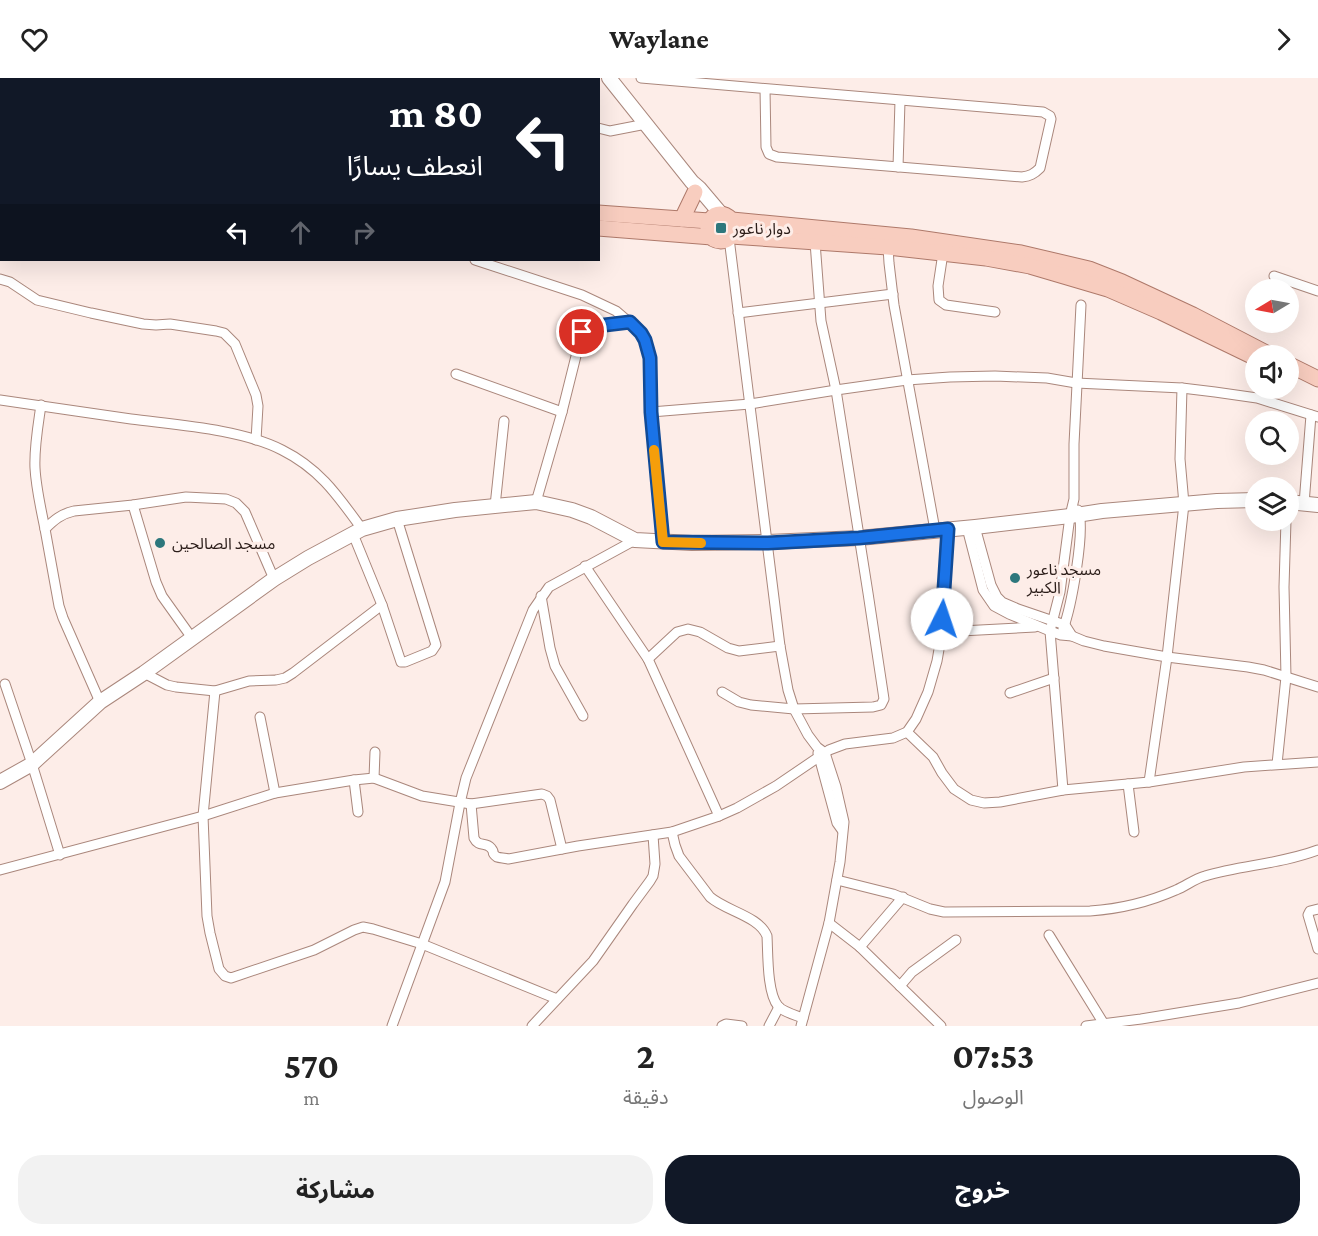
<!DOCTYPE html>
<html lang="ar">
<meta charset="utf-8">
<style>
body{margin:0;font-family:"Crimson Pro","Noto Sans Arabic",serif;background:#f2f2f2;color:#222;direction:rtl;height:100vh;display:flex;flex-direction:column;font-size:22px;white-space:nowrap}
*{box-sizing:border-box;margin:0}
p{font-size:20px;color:#767676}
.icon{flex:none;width:33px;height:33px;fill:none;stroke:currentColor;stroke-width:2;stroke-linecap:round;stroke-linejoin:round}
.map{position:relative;height:948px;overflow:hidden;direction:ltr}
.details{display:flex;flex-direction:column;background:#fff;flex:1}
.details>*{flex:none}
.banner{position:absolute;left:0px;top:0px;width:600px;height:183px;box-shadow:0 6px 24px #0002;direction:rtl;background:#111827;color:#fff;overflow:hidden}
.needle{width:39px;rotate:260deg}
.tools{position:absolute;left:1245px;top:201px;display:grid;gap:12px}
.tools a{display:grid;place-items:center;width:54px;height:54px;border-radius:50%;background:#fff;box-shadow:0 6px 24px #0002;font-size:30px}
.pin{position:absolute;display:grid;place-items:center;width:51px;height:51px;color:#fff;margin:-26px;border:3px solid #fff;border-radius:50%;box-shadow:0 2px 6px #0007}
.me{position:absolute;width:66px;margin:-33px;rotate:4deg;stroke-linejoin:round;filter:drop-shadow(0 0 4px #0008)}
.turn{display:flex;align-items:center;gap:21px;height:126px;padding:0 18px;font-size:27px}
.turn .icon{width:78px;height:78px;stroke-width:2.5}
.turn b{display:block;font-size:42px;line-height:51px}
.lanes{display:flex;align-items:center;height:57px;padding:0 18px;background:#0003;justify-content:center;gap:30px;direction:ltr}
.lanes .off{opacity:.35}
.eta{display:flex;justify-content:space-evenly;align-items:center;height:102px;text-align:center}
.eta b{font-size:36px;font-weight:700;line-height:42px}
.cta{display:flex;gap:12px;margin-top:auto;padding:12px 18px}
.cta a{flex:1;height:69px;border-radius:24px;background:#111827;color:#fff;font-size:24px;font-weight:700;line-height:69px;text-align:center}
.cta a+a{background:#f2f2f2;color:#222}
header{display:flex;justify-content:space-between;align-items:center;height:78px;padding:0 18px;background:#fff;font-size:27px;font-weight:700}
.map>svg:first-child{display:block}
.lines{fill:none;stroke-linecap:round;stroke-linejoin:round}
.street-casing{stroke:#aa877c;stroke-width:11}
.secondary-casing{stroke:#aa877c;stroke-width:16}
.primary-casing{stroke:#ae796a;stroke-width:17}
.street{stroke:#fff;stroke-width:9}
.secondary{stroke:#fff;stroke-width:14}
.primary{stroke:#f8cdbf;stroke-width:15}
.route-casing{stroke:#114b97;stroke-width:15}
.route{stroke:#1a73e8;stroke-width:10}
.slow{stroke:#f59e0b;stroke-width:10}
.poi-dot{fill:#2d777c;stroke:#fdede8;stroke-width:2}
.labels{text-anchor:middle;stroke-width:6;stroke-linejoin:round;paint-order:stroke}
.poi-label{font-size:16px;fill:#2b1d19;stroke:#fdede8;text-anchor:start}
</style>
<header><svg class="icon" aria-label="forward" viewBox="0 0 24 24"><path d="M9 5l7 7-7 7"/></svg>Waylane<svg class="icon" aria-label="heart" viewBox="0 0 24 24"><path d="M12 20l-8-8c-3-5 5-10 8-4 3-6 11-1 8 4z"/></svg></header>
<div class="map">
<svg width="1318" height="948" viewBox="0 0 1318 948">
<rect width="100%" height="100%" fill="#fdede8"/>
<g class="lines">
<!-- street casing -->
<g class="street-casing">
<g id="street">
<path d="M167,0l2,2"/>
<path d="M289,0l1,2"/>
<path d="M509,0v2"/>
<path d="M641,0l402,34 7,4 1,3 -11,49c-6,6 -10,8 -18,9l-245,-20 -8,-3 -3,-7 -1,-58"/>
<path d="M263,2l1,-2"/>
<path d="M0,34l1,-34"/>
<path d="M598,50l12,3 36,-7"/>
<path d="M0,66l2,1"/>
<path d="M898,89l2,-66"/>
<path d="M729,160l51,408 8,44 6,19 14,26 9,12 8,6 11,34 8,35 -4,40 -11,61 -28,103"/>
<path d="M888,169l1,16 5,42 41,225"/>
<path d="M943,175l-5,33 1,14 7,5 49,7"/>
<path d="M475,182l107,35 34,16 14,12"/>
<path d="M1274,198l44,15"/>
<path d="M0,201l10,3 27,18 54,13 52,11 13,1 14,-1 46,7 8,2 11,11 21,51 2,11 -2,34"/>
<path d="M738,235l155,-19"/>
<path d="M456,296l106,38"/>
<path d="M0,322c44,6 87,13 131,19 46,6 110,10 151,31 38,19 56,46 80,79"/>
<path d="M41,327c-3,21 -7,42 -6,63 1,20 6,41 10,61"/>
<path d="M651,334l99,-8 86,-14 71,-10 43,-3 45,-1 52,2 29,5 106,5 33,4 42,6 61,19"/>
<path d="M536,424l26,-90 20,-80 6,-5 42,-4c13,12 16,17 20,35l1,54 12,130"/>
<path d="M1304,426l7,-89"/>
<path d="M133,427l23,77 6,14 30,42"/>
<path d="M495,428l9,-85"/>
<path d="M975,449l16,58 6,12 5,5 16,7 47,16 7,11"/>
<path d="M967,450l16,62 11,16 15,8 41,17 11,4 11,1 12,5 20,5 63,11 81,10 16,3 54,17"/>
<path d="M353,456l29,71 19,57h4l27,-11 4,-6 -39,-126"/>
<path d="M585,488l63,93 71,157"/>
<path d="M541,518l9,52 5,18 28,50"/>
<path d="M1063,551c8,-21 23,-100 15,-119"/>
<path d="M942,554l93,-5"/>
<path d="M648,581l29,-27 11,-3 12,3 28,16 11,3 41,-5"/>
<path d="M144,595l23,12 9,2 39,4 34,-10 27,-1 9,-2 8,-5 89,-68"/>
<path d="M5,606l27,80 28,91"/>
<path d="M215,613l-12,125 4,100 3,17 9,36 6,7 6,2 83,-28 40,-20 9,-3 10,2 49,15 135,55"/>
<path d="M722,614l17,10 12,3 43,4 79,-2 8,-2 3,-6 -16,-106 -32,-203 -15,-69 -6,-79"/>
<path d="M1010,615l44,-15"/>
<path d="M100,624l-37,-84 -4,-12 -14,-77c9,-9 16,-15 29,-18l59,-6 53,-8 40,2 10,4 9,9 29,67"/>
<path d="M260,639l15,76"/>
<path d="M907,654l26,25 9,16 12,16 17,11 13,3 16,-1 63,-12 86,-8 95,-15 74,-5"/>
<path d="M818,675l19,70 5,7"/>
<path d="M1277,686l9,-87 -2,-90 2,-67"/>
<path d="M374,700l1,-26"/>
<path d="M354,702l4,32"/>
<path d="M1149,704l18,-125 17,-153 -4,-45 2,-71"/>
<path d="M1128,706l6,48"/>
<path d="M1063,712l-13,-159 10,-39 10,-76 4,-17v-55l7,-139"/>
<path d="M471,726l3,34c5,10 11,3 17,10 5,6 -1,4 6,9 3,1 8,1 11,2l70,-13 94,-14 47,-16 18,-8 39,-22 53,-36 16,-6 48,-6 14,-6 9,-13 12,-27 9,-31 5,-29 6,-103"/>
<path d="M672,754l3,13 4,11 31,41c16,14 49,19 57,39 1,18 0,57 11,70 5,6 17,9 25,12"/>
<path d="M0,792l203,-54 72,-23 79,-13 20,-2 48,18 49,8 71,-10 5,2 3,4 12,49"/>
<path d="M837,802l56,14 37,15 14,3 146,-1c29,-2 59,-9 86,-21 10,-4 18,-11 29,-14 37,-11 76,-12 113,-26"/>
<path d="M1318,831l-8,2 -2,4 10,34"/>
<path d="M829,845l31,24 81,79"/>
<path d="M1049,857l55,89"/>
<path d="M860,869l43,-50"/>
<path d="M900,908l12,-14 44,-32"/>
<path d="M392,948l53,-144 15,-79 6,-25 67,-168 16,-23 86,-47"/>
<path d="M532,948l61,-65 40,-57 17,-23 3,-5 2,-12 -2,-29"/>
<path d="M722,948l4,-2 16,2"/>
<path d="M769,948l10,-19"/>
<path d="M1086,948l55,-7 98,-16 79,-20"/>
</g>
</g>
<!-- secondary casing -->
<g class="secondary-casing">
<g id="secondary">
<path d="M609,0l83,104 7,6 22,26"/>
<path d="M1288,424l30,3"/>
<path d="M0,704l32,-18 68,-62 44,-29 130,-94 34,-21 54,-29 35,-10 58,-9 81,-8 36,8 19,7 44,23 57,3 76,-1 91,-4 116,-11 95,-11 32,-5 115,-10 39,-1"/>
</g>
</g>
<!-- primary casing -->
<g class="primary-casing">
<g id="primary">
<path d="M398,0v2"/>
<path d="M411,0l1,2"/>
<path d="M598,135l111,8"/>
<path d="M682,141l13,-27"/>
<path d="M732,142l2,8c-2,7 -5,13 -13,13 -24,-1 -11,-42 11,-21l179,17 110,16 68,16 33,13 71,33 79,41"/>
<path d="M598,150l114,9"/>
<path d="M731,158l157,11 98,11 44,8 78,23 53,23 93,45"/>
<path d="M1288,286l30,15"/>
</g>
</g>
<!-- street -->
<use href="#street" class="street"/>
<!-- secondary -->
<use href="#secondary" class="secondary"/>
<!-- primary -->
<use href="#primary" class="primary"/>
</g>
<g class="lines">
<!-- route casing -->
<g class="route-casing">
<path id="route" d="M582,254l6,-5 42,-5 11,11 4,7 5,18 1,54 12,130 105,1 91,-5 89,-9 -6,90"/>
</g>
<!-- route -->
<use href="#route" class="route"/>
<!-- slow -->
<path class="slow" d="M654,372l9,92 38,1"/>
</g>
<!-- markers -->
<g class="poi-dot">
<rect x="715" y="144" width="12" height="12" rx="3"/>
<circle cx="160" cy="465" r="6"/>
<circle cx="1015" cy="500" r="6"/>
</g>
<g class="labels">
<!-- poi labels -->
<g class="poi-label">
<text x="733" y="156">دوار ناعور</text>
<text x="172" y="471">مسجد الصالحين</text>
<text x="1027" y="497">مسجد ناعور<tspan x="1027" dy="18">الكبير</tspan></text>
</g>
</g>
</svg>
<div class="tools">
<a><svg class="needle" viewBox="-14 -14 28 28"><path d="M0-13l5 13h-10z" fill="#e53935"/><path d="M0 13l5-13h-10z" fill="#767676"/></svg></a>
<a><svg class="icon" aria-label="sound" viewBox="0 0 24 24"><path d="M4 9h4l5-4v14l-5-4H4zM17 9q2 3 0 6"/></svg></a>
<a><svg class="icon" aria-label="search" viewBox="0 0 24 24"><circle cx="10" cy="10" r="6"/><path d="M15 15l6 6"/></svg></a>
<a><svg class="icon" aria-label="layers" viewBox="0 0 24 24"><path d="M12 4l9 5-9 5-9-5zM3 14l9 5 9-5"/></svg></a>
</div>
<div class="pin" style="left:582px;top:254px;background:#d93025"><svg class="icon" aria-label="arrive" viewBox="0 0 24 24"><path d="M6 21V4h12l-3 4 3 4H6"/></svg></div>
<svg class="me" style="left:942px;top:541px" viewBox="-20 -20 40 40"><circle r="19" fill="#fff"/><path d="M0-13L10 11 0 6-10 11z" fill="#1a73e8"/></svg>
<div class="banner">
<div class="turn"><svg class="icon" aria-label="left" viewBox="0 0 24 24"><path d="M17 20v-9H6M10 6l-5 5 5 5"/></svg><div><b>80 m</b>انعطف يسارًا</div></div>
<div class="lanes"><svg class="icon" aria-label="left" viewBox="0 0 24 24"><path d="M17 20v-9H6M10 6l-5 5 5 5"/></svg><svg class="icon off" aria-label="ahead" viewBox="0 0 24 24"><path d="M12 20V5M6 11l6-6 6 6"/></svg><svg class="icon off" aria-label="right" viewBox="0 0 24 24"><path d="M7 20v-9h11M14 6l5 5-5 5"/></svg></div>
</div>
</div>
<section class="details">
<div class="eta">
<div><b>07:53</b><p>الوصول</p></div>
<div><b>2</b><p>دقيقة</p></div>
<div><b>570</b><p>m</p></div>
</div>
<div class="cta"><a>خروج</a><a>مشاركة</a></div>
</section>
